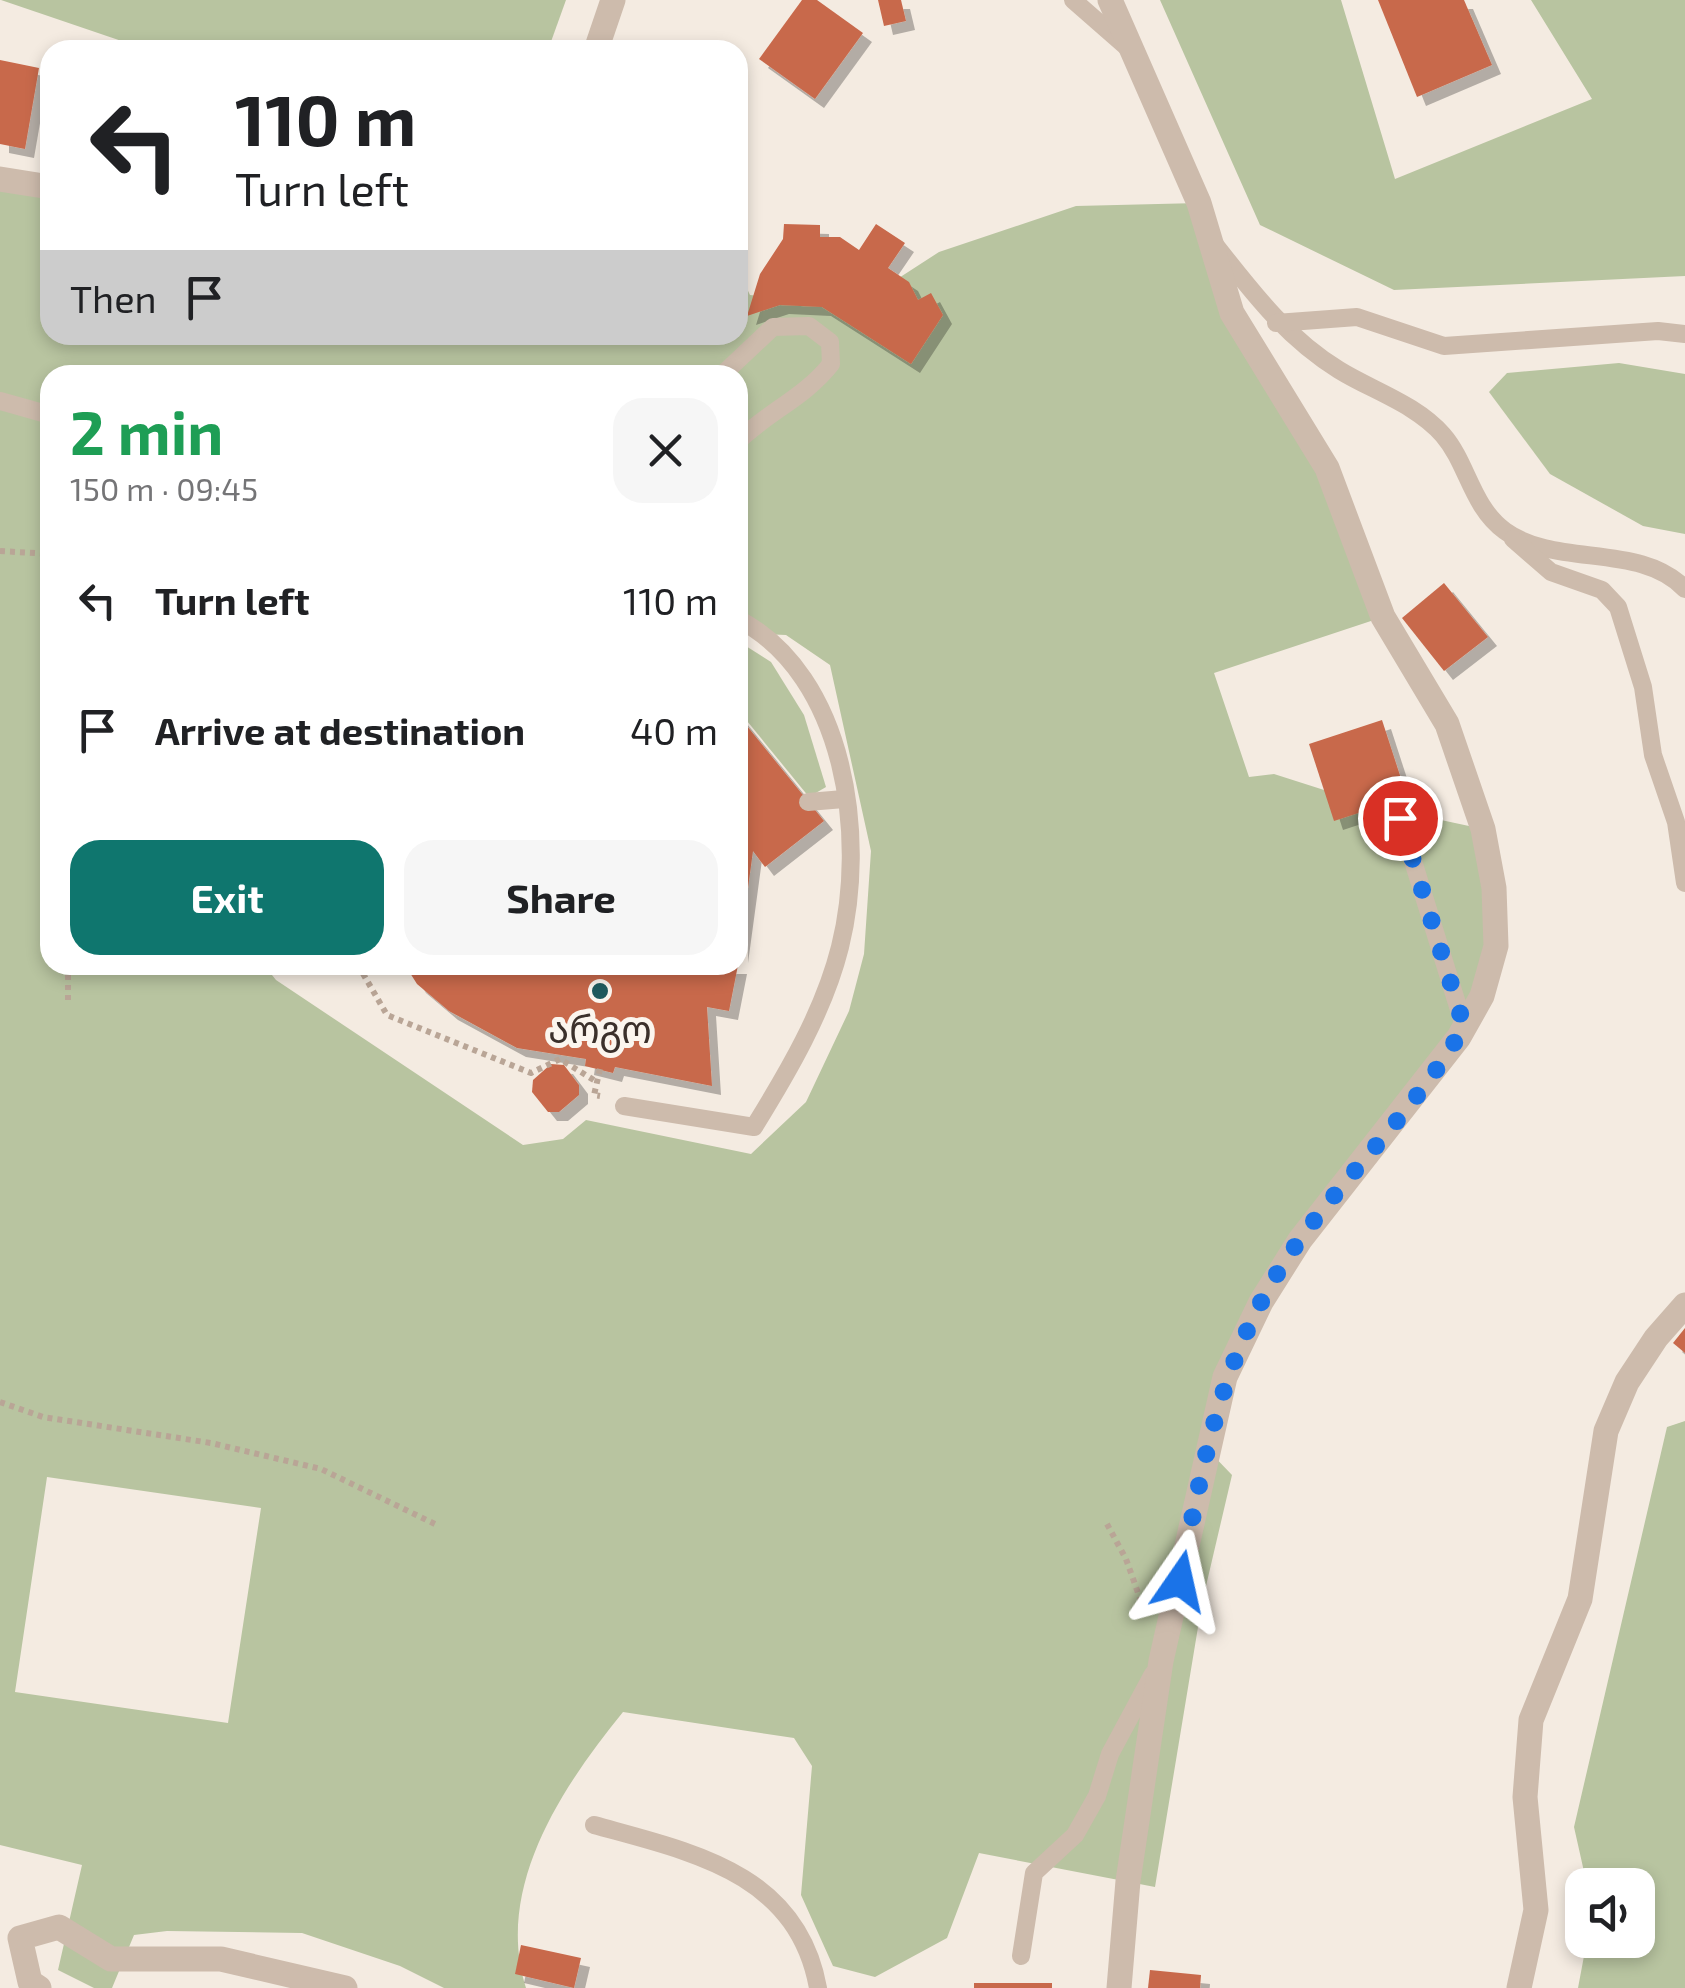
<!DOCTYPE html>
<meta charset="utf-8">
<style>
body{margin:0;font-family:"Exo 2","Noto Sans Georgian",sans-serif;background:#f6f6f6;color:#202124;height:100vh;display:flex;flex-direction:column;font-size:38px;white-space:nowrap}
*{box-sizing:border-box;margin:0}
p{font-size:32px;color:#757577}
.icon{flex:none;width:55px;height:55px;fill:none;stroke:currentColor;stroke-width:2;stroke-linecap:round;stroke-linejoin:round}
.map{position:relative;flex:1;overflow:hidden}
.side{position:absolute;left:40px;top:365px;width:708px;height:610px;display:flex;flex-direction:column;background:#fff;border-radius:30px;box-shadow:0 5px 15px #0003}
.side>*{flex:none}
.top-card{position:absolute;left:40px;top:40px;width:708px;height:305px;border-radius:30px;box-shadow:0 5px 15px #0003;background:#fff;color:#202124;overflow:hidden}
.fabs{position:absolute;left:1565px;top:1868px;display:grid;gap:20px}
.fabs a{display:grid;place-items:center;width:90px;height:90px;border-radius:20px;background:#fff;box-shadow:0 5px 15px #0003;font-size:50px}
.pin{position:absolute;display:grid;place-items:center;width:85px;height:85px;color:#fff;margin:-42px;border:5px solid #fff;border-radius:50%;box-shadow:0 2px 10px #0007}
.me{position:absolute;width:110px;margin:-55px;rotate:11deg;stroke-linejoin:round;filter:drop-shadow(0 0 8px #0008)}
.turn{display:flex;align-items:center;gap:35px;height:210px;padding:0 30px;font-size:45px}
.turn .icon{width:130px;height:130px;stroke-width:2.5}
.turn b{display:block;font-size:70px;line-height:85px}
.then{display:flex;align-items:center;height:95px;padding:0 30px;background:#0003;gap:20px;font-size:38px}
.round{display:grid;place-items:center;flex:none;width:105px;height:105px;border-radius:30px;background:#f6f6f6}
.overview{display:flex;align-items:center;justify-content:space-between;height:170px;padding:0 30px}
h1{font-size:60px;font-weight:700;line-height:75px;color:#1e9e55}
.button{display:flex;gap:20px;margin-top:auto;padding:20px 30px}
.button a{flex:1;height:115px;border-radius:30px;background:#0f766e;color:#fff;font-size:40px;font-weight:700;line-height:115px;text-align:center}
.button a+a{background:#f6f6f6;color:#202124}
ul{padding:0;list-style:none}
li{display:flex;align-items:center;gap:30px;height:130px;padding:0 30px}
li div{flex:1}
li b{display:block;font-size:38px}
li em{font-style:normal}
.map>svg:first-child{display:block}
.green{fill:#b8c4a0;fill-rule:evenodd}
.building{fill:#c8694b;filter:url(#shadow)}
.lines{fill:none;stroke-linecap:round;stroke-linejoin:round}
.path{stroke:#b9a596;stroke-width:6;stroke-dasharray:5 5;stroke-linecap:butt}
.service{stroke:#cdbbac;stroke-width:18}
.minor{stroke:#cdbbac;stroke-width:25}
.tertiary{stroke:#cdbbac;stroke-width:25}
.route{stroke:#1a73e8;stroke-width:18;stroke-dasharray:0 32.4}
.poi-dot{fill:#1f5a5e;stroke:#fbf5ee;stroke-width:4}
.labels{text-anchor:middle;stroke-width:10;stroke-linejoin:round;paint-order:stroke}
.poi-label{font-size:38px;fill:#3b302b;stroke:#fbf5ee}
</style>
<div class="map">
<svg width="1685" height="1988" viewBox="0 0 1685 1988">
<defs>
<filter id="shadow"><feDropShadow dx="9" dy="9" stdDeviation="0" flood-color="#0004"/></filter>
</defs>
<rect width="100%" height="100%" fill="#f4ebe1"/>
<!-- green -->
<g class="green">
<path d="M1,0h565l-18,50h-400z"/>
<path d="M1160,0h181l54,179 197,-80 -61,-99h154v276l-291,14 -134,-65z"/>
<path d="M0,179l50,8v148h688v-65l12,25 50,5 71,-4 68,-44 137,-46 123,-3 33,110 95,155 56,149 -169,56 35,104 25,-3 97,31 112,24 11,59 -12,108 -182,244 -94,208 26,27 -30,128 -47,284 -176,-34 -32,85 -72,39 -42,-11 -32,-71 11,-129 -18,-28 -171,-26c-61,75 -129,176 -97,276h-82l-44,-22 -98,-33 -135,-2 -33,4 -22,53h-18l-36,-18 24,-105 -82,-20zM50,375h688v258l48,2 44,30 41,186 -7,103 -15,57 -43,91 -55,52 -165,-34 -23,19 -40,6 -247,-165 -12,-15h-214zM47,1477l214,31 -33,215 -213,-31z"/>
<path d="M1619,363l66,11v160l-42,-8 -93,-52 -61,-82 18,-19z"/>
<path d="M738,641l33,21 33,53 22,72 -17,10 -71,-87z"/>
<path d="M1685,1421v567h-107l9,-48h51v-55h-51l-13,-58 93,-400z"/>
</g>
<!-- building -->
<g class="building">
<path d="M802,0h15l46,33 -48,66 -56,-40z"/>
<path d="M878,0h23l5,21 -22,5z"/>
<path d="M1378,0h86l28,65 -75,32z"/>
<path d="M0,60l39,8 -14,81 -25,-5z"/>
<path d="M784,224l36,1v12h20l19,13 17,-26 29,19 -17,25 21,14 9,18 13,-7 12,22 -32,49 -89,-57 -42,-2 -33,11 13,-42 23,-35z"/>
<path d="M1444,583l44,54 -44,34 -42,-53z"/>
<path d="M738,715l86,106 -59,46 -12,-16 -14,103z"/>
<path d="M1382,720l25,77 -73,24 -25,-77z"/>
<path d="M405,965h333l-9,46 -22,-4 5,79 -97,-19 -2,6 -28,-7 1,-7 -69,-11 -68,-37 -32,-27z"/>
<path d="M551,1064l13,1 15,20v10l-20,17h-11l-16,-20 1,-12z"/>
<path d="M1685,1328v25l-12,-10z"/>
<path d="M521,1945l60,13 -7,30 -59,-14z"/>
<path d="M1150,1970l51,5 -1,13h-52z"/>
<rect x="974" y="1983" width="78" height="5"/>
</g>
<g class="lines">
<!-- path -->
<g class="path">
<path d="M0,551l50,3"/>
<path d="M68,965v36"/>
<path d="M358,965l29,50 144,58 29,-14 37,23"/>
<path d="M600,1069l-6,26 6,1"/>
<path d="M0,1402l43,15 168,26 110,26 116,56"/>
<path d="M1107,1524l19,35 16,45"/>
</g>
<!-- service -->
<g class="service">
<path d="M1073,0l56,49"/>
<path d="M1216,246c37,47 71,92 123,124 34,21 77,34 104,65 25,29 28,71 62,96 51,37 136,11 180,58"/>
<path d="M1276,323l81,-6 87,29 214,-15 27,3"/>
<path d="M722,375l51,-48 36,-1 21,16 1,22c-27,34 -62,47 -93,77"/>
<path d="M0,401l50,14"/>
<path d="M1513,539l38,33 51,18 16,17 25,80 10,68 23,67 9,61"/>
<path d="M808,802l36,-3"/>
<path d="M1400,819l64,207"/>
<path d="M624,1106l130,21c34,-55 70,-116 86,-180 27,-108 7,-271 -102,-328"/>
<path d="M594,1825c97,27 203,47 224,163"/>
<path d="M1021,1956l13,-83 41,-38 22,-39 13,-42 43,-80"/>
</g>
<!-- minor -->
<g class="minor">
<path d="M596,50l17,-50"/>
<path d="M0,179l50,8"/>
<path d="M39,1988l-9,-6 -10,-44 39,-11 52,32h110l124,29"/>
<path d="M1519,1988l17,-78 -11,-113 6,-77 49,-121 26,-168 21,-49 29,-44 29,-33"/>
</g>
<!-- tertiary -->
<path class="tertiary" d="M1110,0l89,203 33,110 95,155 56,149 64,107 36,105 11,59 2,58 -14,50 -23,41 -159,203 -39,62 -36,75 -64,284 -33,220 -9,107"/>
</g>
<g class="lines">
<!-- route -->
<path class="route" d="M1180,1581c25,-128 42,-234 121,-343 52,-71 120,-135 163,-212l-64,-208"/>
</g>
<!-- markers -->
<circle class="poi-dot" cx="600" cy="991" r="10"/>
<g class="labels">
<!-- poi labels -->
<g class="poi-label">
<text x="600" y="1043">არგო</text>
</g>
</g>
</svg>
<div class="fabs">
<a><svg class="icon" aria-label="sound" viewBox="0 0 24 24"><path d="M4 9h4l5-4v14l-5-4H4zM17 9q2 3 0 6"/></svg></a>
</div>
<div class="pin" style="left:1400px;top:818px;background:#d93025"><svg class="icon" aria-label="arrive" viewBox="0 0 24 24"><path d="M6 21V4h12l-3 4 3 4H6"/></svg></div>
<svg class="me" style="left:1180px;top:1581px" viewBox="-20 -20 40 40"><path d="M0-17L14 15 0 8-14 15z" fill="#1a73e8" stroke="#fff" stroke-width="4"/></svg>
<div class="top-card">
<div class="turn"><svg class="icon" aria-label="left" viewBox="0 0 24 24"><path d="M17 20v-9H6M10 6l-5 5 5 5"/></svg><div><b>110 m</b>Turn left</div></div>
<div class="then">Then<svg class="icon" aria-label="arrive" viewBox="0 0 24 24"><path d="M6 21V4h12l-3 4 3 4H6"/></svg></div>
</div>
<section class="side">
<div class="overview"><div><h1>2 min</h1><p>150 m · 09:45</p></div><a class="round"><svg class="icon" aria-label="close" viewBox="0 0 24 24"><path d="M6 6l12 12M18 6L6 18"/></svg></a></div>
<ul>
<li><svg class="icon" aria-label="left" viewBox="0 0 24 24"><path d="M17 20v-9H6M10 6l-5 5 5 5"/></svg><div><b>Turn left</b></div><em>110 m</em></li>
<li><svg class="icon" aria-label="arrive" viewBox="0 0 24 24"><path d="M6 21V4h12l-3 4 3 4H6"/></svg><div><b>Arrive at destination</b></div><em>40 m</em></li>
</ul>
<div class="button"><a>Exit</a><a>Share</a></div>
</section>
</div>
